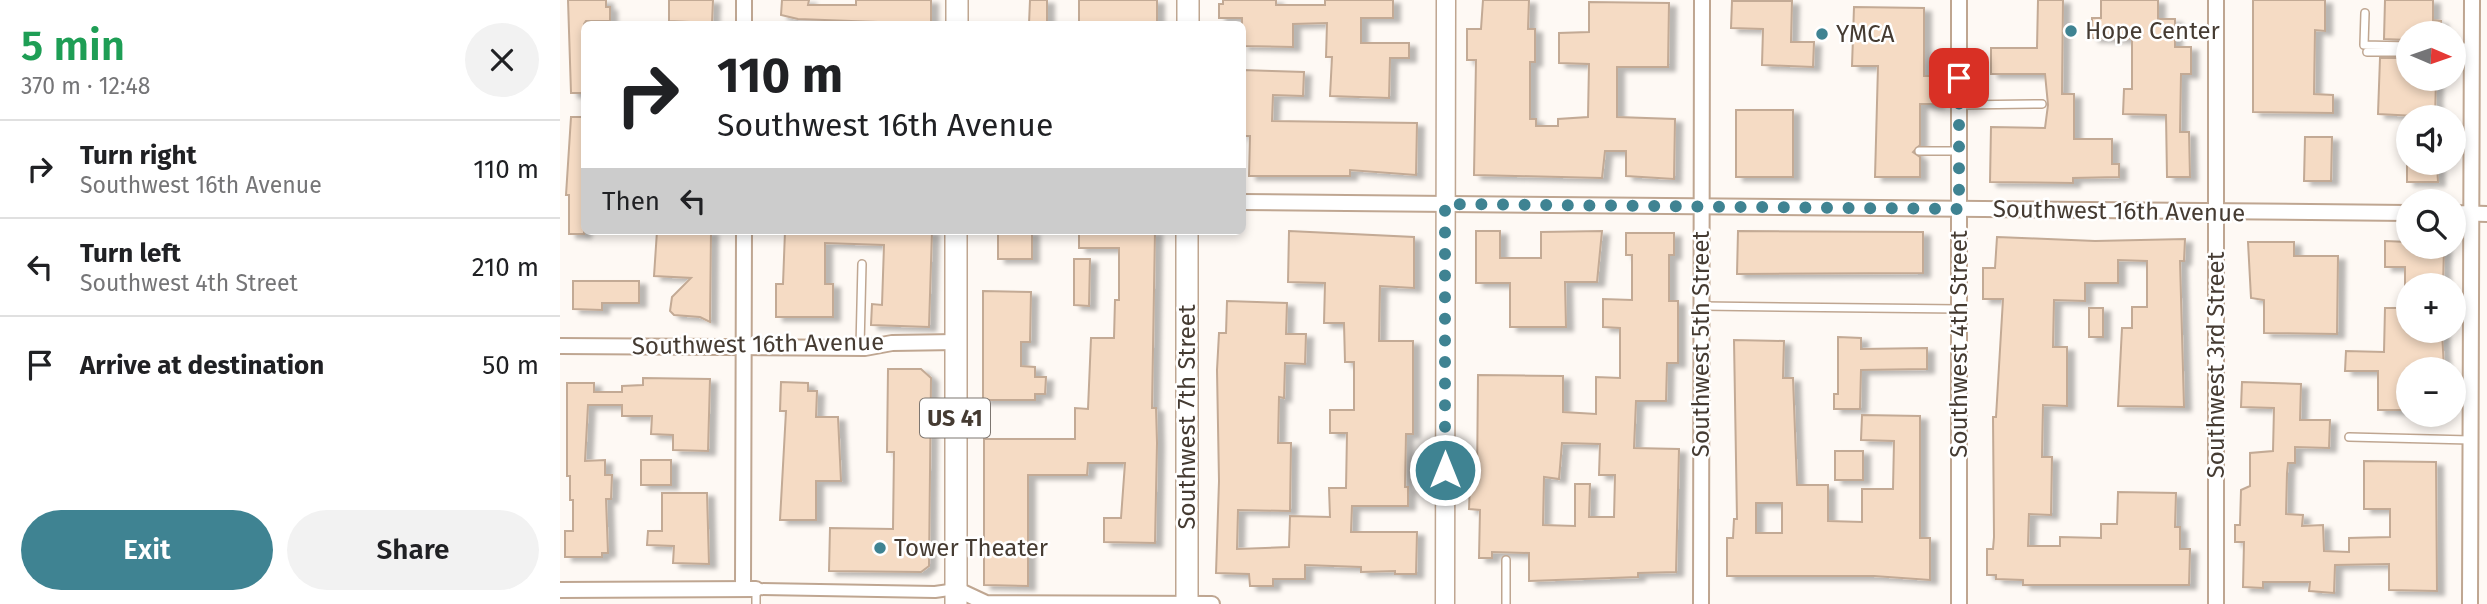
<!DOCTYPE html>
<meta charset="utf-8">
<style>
body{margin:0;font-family:"Fira Sans",sans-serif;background:#f2f2f2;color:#202124;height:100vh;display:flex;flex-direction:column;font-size:26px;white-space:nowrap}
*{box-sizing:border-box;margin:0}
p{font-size:23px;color:#757577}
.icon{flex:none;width:38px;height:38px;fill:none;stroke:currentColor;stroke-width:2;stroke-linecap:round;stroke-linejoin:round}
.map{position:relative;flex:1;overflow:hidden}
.drawer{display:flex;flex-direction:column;background:#fff;width:560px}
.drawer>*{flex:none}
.top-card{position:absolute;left:21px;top:21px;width:665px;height:214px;border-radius:10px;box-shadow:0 4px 10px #0003;background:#fff;color:#202124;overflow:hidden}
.needle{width:46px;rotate:92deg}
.fabs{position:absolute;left:1836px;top:21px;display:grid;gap:14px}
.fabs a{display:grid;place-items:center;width:70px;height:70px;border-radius:50%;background:#fff;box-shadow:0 4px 10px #0003;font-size:35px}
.pin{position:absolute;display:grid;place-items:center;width:60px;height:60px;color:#fff;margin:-30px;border-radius:14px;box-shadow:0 4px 10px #0006}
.me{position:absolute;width:77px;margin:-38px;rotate:0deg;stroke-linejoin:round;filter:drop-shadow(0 0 5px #0008)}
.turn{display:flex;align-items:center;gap:24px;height:147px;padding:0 21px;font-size:32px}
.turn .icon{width:91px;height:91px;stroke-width:2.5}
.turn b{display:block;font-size:49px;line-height:60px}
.then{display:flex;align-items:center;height:66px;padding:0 21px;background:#0003;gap:14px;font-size:26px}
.round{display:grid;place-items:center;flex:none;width:74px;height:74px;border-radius:37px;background:#f2f2f2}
.overview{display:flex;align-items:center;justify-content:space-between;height:119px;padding:0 21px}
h1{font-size:42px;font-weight:600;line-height:52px;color:#1e9e55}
.action{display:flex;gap:14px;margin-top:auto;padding:14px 21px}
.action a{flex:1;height:80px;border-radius:42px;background:#3f8392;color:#fff;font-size:28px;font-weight:600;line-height:80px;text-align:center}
.action a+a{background:#f2f2f2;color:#202124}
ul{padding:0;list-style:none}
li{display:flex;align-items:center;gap:21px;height:98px;padding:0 21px;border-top:2px solid #e0e0e0}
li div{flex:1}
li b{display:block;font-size:26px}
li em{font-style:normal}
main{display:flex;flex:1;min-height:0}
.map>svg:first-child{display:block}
.building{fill:#f5dbc4;stroke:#c3aa95;stroke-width:2;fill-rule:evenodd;filter:url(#shadow)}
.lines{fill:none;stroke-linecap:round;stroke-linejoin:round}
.service-casing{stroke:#bfa691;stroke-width:10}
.pedestrian-casing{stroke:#bfa691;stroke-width:14}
.minor-casing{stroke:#bfa691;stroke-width:18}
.tertiary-casing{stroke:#bfa691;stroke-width:21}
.primary-casing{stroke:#bfa691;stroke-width:24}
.service{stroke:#fff;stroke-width:7}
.pedestrian{stroke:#fff;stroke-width:10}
.minor{stroke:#fff;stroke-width:14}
.tertiary{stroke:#fff;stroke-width:18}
.primary{stroke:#fff;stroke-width:21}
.route{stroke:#3f8392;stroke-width:12;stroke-dasharray:0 21.6}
.poi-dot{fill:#3f8392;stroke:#fff;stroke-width:2.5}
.labels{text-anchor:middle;stroke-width:5;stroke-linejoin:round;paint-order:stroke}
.shield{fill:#fff;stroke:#7d7670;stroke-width:2}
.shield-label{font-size:23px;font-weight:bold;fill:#453b32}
.poi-label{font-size:24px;fill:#453b32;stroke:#fff;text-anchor:start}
.street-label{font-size:24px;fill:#453b32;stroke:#fff}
</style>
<main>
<section class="drawer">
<div class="overview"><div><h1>5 min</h1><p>370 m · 12:48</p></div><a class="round"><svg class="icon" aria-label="close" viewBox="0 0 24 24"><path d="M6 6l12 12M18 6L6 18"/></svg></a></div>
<ul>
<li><svg class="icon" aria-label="right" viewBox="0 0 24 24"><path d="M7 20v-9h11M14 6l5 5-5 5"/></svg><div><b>Turn right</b><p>Southwest 16th Avenue</p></div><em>110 m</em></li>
<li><svg class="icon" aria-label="left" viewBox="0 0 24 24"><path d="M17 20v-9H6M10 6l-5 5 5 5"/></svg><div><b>Turn left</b><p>Southwest 4th Street</p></div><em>210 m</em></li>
<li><svg class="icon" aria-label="arrive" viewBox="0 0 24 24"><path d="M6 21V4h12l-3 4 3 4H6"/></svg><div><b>Arrive at destination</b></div><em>50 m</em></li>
</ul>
<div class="action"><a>Exit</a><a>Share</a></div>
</section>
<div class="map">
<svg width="1927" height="604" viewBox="0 0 1927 604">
<defs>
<filter id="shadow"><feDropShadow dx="7" dy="4" stdDeviation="2" flood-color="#0004"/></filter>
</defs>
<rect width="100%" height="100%" fill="#fef9f4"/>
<!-- building -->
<g class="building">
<path d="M8,0h38v7h4v14h-24l-2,3v69h-13z"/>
<path d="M109,0h44l-1,23 -43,-2z"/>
<path d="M222,0h27l-1,5h48v-5h75v24l-133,-5 -17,-4z"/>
<path d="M470,0h17v24h-18z"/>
<rect x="519" y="0" width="78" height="24"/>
<path d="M663,0h53v5h49v-5h68v18h-32v25h48v15h-19l-1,40 -59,-2 2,-39h-6l1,-34 -34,1v23l-51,-1v-28h-23v-14h4z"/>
<path d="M923,0h46l-1,29h7v33h-5v57h6v7h22v-7l30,-2 1,-53 -30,-1v-30l30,-1v-30l80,1 -1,64h-51v50l58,2 -1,60 -48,-3v-25h-21l-3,27 -128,-3 2,-115h-9v-31h14z"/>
<path d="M1478,0h25l-1,94h12v45h38v25h7v13l-46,1v5l-83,-1 1,-55 54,1 3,-23 -3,-31h-54v-26h46z"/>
<path d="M1541,0h57v19h17v28h16v27h-10l-1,58h9l1,45h-23l-1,-62 -43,-1 1,-25h8v-50l-40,-1v-20h9z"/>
<path d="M1693,0h72v31l-10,-1 -1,64 19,1v18l-80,-1z"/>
<path d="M1825,0h48v20l8,1v12h-33v7l-24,-1z"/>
<path d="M1172,1h60l-1,41h23l-1,25 -51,-2 1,-36 -32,-1z"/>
<path d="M1294,7l70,1v68h13v28h-17v41l-7,7 7,5v20h-45l3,-111h-26z"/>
<path d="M1820,58h28v21h28l-1,38 -57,-3z"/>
<path d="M682,70l62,2 -1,24 -30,-1 -1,26 145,2 -1,52 -66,-5v6h-101l1,-40h-8z"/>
<rect x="1176" y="110" width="57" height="67"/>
<path d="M11,117h13v117h-15v-39h-3z"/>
<path d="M1745,137h27l-1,44h-27z"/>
<path d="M1847,163h27l3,2 1,17h-31z"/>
<path d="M97,231h54l-1,91 -10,-5 -26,-2 -4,-4 2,-14 19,-19 -37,-2z"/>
<path d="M225,231h147l-3,96 -58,-2 1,-21 10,1 2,-60 -59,-2v41h8v33h-57v-33h7z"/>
<rect x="438" y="231" width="34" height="28"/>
<path d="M519,231h76l-3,177h4l1,35 -2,100 -51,-1v-24h17l4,-55h-37l-1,12h-59v111l-44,-1v-146h91v-31l13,1 3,-71h23l1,-38h4v-52h-40z"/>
<path d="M729,231l125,6v51l-34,-2 -1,55h34v93h-7l-1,53h3v19h-56l-1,26h66l-1,42h-21v-3l-34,1v-5l-56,-2v14h-32v7h-23l-1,-12 -33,-1 3,-92 -2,-111 2,-37h7l1,-32 60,2 -1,31h20l-1,30 -20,-1 -1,35 -5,-1 -1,46h13l-1,68 -52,-1 -1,39 52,-2 1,-31 40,1 -1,-29h17l1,-55h-17v-23h24v-48h-9l-1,-39h-20l1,-40 -37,-1z"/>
<path d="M916,231h24v27h41v-26l61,-1 -5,51h-32l1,45h-56v-44h-34z"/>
<path d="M1178,231l185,1v41l-186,1z"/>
<path d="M1066,233h48v22h-5v46h9v62h-11l-1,38h-30l-2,47 45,1 -3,123 -38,1v4l-109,4v-28l-37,-1v6h-13l1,-48 -11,-1 1,-27h7l1,-107 85,1v36l33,2v-37l24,1v-50l-17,-1v-28l29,1v-45h-6zM1002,443l38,1 -1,31h16l-1,42h-25l1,-33h-15v42l-32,-1 1,-48 15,2z"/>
<path d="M1437,237l98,4 90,-2 -1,22h-4l4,146 -66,-1 4,-78h10v-21h15v-46l-29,-1v23h-33v18l-31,-1 -1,47h14v59l-24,-1 -1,52h10l-1,58 -22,-1 -1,32h32v-9l41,1v-14h16l1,-32 58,1 -1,34h5v22h10l-1,36h-166v-5l-27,-1v-4h-9v-26h6l1,-12 -1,-120h3l7,-118h-20v-31h12z"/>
<path d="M1825,241l23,1v5h36l-1,38h-38v-18h-20z"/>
<path d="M1688,242h46v14h44l-1,78 -73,-1v-33l-13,-2z"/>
<path d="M514,259h16l-1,47 -15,-1z"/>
<path d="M13,281h66v22h-37v7l-29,-1z"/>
<path d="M423,291l48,1 -1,50h-9v24l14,1v10h11l-1,17h-10v6h-52z"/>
<rect x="1529" y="308" width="14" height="29"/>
<path d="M1825,308h23v23h34l2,38h-36v41h-30v-39h-33l1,-20 38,1z"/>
<path d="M1278,337l23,1v11l66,-1v21l-66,1 -1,39h-26v-15h4z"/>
<path d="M1174,340l50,1 -1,37h10l4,107h31v36l34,1v-33h31l1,-48 -33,-1 1,-25 58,1v122h10v42l-56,-4h-147v-38h6l1,-19h3zM1196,503h26v30h-26z"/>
<path d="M328,369h33l10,9 -2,188 -8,6 -92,-1 1,-43 63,1 1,-77h-7z"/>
<path d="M83,378l67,1 -2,72 -35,-1v-15l-22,-1 1,-18h-30v-11h-34l-3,56 20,-1v15h7l-1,24h-5l2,54h-6v4h-37v-26h8v-31h-3v-24h-3v-93h27v9h28v-6l21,-1z"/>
<path d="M221,382l27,1v8h9l-1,26h22l3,64h-25v39h-36l6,-109h-6z"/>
<path d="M1682,382l59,2 -1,36h30l-1,28 -34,-1v16h-7l-1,10 -1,41 17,1 -1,11 21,-1 1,26 25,1v-14l41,-1v-28h-26v-48l72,1 1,129 -48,-1v-26l-54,1 -1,28 -25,-2 1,-9h-47v6l-20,-1 1,-45h-9v-17h5l1,-35 9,-4v-33l23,-2 1,-43 -33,-1z"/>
<rect x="1275" y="451" width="28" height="29"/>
<rect x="81" y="460" width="30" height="25"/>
<path d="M102,493h45l2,71 -36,-1 1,-17 -27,-1 1,-14h14z"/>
</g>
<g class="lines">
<!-- service casing -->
<g class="service-casing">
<g id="service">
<path d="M1805,13l-1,32 44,1"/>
<path d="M1894,47h18"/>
<path d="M1807,52h41"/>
<path d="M1894,52h17"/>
<path d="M1400,105l82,-1"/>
<path d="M1359,151h40"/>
<path d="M1142,306l257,3"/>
<path d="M300,347l2,-83"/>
<path d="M1789,437l121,3"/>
<path d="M196,604v-15"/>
<path d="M946,604v-44"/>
</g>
</g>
<!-- pedestrian casing -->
<g class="pedestrian-casing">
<path id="pedestrian" d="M196,589l179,3 21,-3"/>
</g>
<!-- minor casing -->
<g class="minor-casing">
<g id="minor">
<path d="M184,24v-24"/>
<path d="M682,202l1166,11"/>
<path d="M1894,213l33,1"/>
<path d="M0,346l305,2 27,-5 64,-1"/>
<path d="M183,589l1,-358"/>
<path d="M396,589l30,14 226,1"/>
<path d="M0,590l196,-1"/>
<path d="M1141,604l1,-604"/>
<path d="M1399,604v-604"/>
<path d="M1656,604v-604"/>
<path d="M1910,604l2,-604"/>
</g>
</g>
<!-- tertiary casing -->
<g class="tertiary-casing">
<path id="tertiary" d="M885,604l1,-604"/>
</g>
<!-- primary casing -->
<g class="primary-casing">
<g id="primary">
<path d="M397,24v-24"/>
<path d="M628,24v-24"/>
<path d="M396,604v-373"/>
<path d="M627,604v-373"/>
</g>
</g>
<!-- service -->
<use href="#service" class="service"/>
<!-- pedestrian -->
<use href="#pedestrian" class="pedestrian"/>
<!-- minor -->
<use href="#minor" class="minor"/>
<!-- tertiary -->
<use href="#tertiary" class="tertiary"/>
<!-- primary -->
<use href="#primary" class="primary"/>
</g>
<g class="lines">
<!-- route -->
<path class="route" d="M885,470v-266l514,5v-131"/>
</g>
<!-- markers -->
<g class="poi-dot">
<circle cx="1511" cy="31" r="7"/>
<circle cx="1262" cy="34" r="7"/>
<circle cx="320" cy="548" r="7"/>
</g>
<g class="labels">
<!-- shield labels -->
<rect class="shield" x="360" y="398.5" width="70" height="39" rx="5"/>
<g class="shield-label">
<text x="395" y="426">US 41</text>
</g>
<!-- poi labels -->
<g class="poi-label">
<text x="1525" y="39">Hope Center</text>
<text x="1276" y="42">YMCA</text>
<text x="334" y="556">Tower Theater</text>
</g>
<!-- street labels -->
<g class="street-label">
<text transform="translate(1559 211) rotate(1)" y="8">Southwest 16th Avenue</text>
<text transform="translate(198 344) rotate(-1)" y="8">Southwest 16th Avenue</text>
<text transform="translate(1141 344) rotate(-90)" y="8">Southwest 5th Street</text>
<text transform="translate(1399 344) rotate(-90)" y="8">Southwest 4th Street</text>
<text transform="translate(1656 365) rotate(-90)" y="8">Southwest 3rd Street</text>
<text transform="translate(627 417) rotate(-90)" y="8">Southwest 7th Street</text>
</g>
</g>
</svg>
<div class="fabs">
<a><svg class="needle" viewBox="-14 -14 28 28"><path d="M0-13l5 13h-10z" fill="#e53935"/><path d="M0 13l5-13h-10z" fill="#757577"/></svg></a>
<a><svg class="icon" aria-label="sound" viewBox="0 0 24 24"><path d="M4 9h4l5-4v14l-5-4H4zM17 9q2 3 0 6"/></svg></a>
<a><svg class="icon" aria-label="search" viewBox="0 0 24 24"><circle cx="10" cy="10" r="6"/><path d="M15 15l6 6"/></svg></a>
<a>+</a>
<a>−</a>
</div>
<div class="pin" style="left:1399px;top:78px;background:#d93025"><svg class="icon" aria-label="arrive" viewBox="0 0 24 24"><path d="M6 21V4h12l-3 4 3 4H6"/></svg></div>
<svg class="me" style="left:885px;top:470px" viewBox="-20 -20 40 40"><circle r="17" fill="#3f8392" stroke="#fff" stroke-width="3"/><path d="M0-11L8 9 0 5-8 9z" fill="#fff"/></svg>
<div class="top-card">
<div class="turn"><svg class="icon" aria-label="right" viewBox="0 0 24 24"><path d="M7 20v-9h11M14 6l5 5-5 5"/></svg><div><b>110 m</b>Southwest 16th Avenue</div></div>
<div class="then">Then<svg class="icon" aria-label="left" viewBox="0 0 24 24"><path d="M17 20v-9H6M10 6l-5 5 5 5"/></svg></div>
</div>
</div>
</main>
